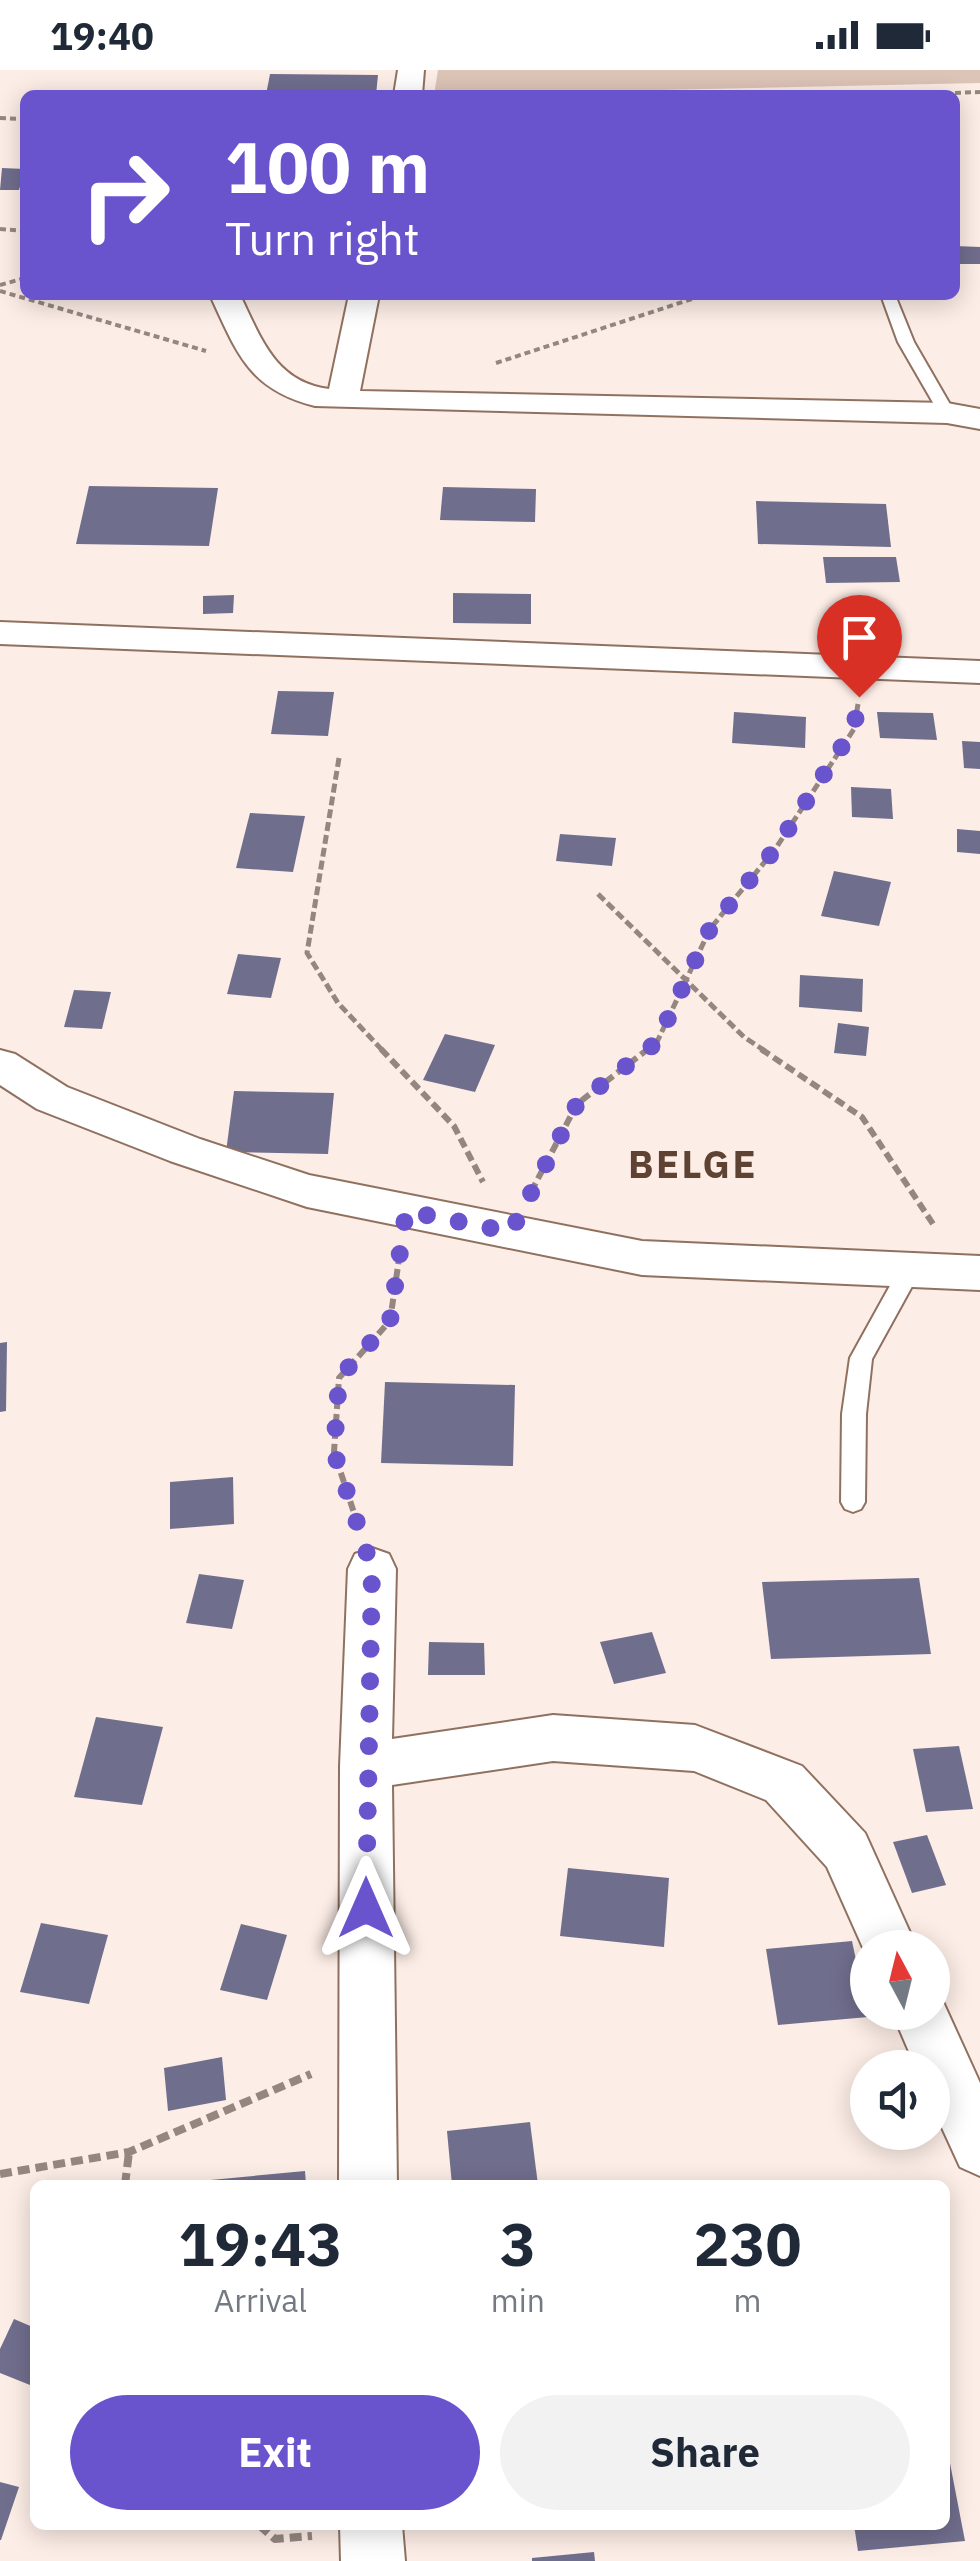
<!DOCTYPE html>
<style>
body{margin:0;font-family:"IBM Plex Sans",sans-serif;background:#f2f2f3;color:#1f2937;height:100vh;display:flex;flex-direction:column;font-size:38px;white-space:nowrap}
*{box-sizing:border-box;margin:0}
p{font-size:32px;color:#747a83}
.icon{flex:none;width:55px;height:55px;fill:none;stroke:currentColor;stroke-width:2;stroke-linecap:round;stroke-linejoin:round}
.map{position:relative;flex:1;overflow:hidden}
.side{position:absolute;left:30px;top:2110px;width:920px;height:350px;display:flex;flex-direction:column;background:#fff;border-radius:15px;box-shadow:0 5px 25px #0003}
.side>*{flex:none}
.guide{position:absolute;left:20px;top:20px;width:940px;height:210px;border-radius:15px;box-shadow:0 5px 25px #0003;background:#6a54ce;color:#fff;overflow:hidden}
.needle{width:65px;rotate:353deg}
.fabs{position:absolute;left:850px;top:1860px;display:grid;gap:20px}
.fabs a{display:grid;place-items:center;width:100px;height:100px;border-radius:50%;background:#fff;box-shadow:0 5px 25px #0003;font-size:50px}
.pin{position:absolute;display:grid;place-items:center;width:85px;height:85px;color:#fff;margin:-102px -42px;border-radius:50% 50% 50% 0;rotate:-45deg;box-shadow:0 0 10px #0007}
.pin .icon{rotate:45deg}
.me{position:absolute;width:110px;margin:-55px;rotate:0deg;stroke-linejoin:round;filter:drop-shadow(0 0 8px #0008)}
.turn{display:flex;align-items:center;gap:35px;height:210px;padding:0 40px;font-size:45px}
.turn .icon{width:130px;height:130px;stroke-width:2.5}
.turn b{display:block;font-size:70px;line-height:85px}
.eta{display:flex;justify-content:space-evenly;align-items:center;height:170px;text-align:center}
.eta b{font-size:60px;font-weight:700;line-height:70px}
.button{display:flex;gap:20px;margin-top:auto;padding:20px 40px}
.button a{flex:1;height:115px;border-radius:60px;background:#6a54ce;color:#fff;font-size:40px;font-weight:700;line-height:115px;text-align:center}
.button a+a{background:#f2f2f3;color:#1f2937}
.status{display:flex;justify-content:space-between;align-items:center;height:70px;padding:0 50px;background:#fff;direction:ltr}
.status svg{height:28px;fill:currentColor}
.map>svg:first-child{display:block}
.green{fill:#dcc4b6}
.building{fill:#706e8d}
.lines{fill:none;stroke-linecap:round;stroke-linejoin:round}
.lane-casing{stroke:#907160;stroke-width:4}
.street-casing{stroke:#907160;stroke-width:4}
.path-far3{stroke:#958780;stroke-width:4;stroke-dasharray:6 4;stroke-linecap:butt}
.path-far2{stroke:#958780;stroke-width:5;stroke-dasharray:9 4;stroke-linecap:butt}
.path-far1{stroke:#958780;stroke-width:6;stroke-dasharray:10 5;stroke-linecap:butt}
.path{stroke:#958780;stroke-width:8;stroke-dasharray:12 6;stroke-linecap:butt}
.lane{fill:#fff;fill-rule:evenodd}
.street{fill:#fff;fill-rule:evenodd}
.route{stroke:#6a54ce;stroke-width:18;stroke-dasharray:0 32.4}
.labels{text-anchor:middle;stroke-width:10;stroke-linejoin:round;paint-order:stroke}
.district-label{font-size:38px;font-weight:bold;letter-spacing:2.5px;fill:#5e4232;stroke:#fcede6}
</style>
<div class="status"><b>19:40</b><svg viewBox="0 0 49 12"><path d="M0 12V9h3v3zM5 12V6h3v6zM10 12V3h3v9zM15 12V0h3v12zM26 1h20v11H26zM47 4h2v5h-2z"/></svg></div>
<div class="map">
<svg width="980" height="2491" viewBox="0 0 980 2491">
<rect width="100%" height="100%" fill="#fcede6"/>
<!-- green -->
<path class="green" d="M438,0h542v13l-546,12z"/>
<!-- building -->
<g class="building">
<path d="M270,4l108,1 -2,20h-110z"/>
<path d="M2,98l23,1 -6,21h-19z"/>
<path d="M955,176l25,1v17h-25z"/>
<path d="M89,416l129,2 -9,58 -133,-2z"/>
<path d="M443,417l93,2 -1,33 -95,-2z"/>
<path d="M756,431l130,3 5,43 -133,-3z"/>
<path d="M823,487h73l4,25 -74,1z"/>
<path d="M453,523l78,1v30l-78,-1z"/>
<path d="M234,525l-1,18 -30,1v-18z"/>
<path d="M278,621l56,1 -6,44 -57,-2z"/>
<path d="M734,642l72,5 -1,31 -73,-5z"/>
<path d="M877,642l56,1 4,27 -57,-2z"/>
<path d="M962,671l18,1v27l-16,-1z"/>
<path d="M851,717l40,2 2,30 -41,-2z"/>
<path d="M250,743l55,3 -12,56 -57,-4z"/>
<path d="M957,759l23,2v23l-23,-2z"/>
<path d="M560,764l56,4 -4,28 -56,-5z"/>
<path d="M834,801l57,11 -12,44 -58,-10z"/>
<path d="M238,884l43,4 -10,40 -44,-4z"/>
<path d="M800,905l63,4 -1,33 -63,-5z"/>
<path d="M74,920l37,2 -9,37 -38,-2z"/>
<path d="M838,953l31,4 -3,29 -32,-3z"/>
<path d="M445,964l50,11 -20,47 -52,-12z"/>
<path d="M234,1021l100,2 -6,61 -102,-2z"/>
<path d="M7,1272l-1,69 -6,1v-69z"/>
<path d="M385,1312l130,3 -2,81 -132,-3z"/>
<path d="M233,1407l1,47 -64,5v-47z"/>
<path d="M199,1504l45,6 -12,49 -46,-6z"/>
<path d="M919,1508l12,76 -160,5 -9,-77z"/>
<path d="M652,1562l14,41 -52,11 -14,-42z"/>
<path d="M429,1572l55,1 1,32h-57z"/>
<path d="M96,1647l67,10 -21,78 -68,-8z"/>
<path d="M959,1676l14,63 -47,3 -13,-63z"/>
<path d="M927,1765l19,50 -34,8 -19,-51z"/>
<path d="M568,1798l101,10 -5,69 -104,-11z"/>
<path d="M41,1853l67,12 -19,69 -69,-12z"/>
<path d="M241,1854l46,11 -20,65 -47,-10z"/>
<path d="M852,1871l16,76 -90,8 -12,-76z"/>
<path d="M222,1987l4,43 -58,11 -4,-43z"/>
<path d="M530,2052l8,63h-86l-5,-54z"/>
<path d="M305,2101l1,14h-106v-4z"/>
<path d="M14,2249l21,9v59l-35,-14v-24z"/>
<path d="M945,2388h4l16,83 -107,10 -4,-26h91z"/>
<path d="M0,2412l19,5 -18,53h-1z"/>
<path d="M594,2482l1,9h-63v-3z"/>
</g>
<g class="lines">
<!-- lane casing -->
<g class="lane-casing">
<g id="lane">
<path d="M881,225h14l19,47 41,71 -2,3 -14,-3 -41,-71z"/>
<path d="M910,1191l8,3 3,6 -49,89 -6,55 -1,88 -4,7 -8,3 -8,-3 -4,-7 1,-88 8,-56 52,-94z"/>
</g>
</g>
<!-- street casing -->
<g class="street-casing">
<g id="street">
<path d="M398,0h26l-2,25h-28z"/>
<path d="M210,225h30c21,43 35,87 89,94l20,-94h30l-19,96 587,12 33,6v20l-33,-6 -632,-17c-67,-17 -78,-53 -105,-111z"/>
<path d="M0,552l980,39v22l-980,-39z"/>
<path d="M0,980l15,4 52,33 133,52 109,36 333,66 338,15v34l-338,-15 -335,-68 -137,-46 -133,-52 -37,-24z"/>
<path d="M372,1478l17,6 7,15 -4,170 161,-24 142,10 107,41 63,67 52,115h-49v11l-41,-92 -61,-67 -72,-29 -141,-10 -161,24 5,400h-58l1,-419 8,-197 7,-15z"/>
<path d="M932,1921l7,2 41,90v93l-20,-9 -28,-61v-38h-16l-24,-56h40z"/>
<path d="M340,2455h62l3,36h-64z"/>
</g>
</g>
<!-- path-far3 -->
<g class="path-far3">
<path d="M895,25l85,-3"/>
<path d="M0,48l25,1"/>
<path d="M0,159l25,2"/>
<path d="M0,215l25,-7"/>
<path d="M0,221l206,60"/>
<path d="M496,293l208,-68"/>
</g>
<!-- path-far2 -->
<g class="path-far2">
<path d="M339,688l-32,195 31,50 45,48"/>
<path d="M598,824l146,143 21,14"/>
<path d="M645,981l12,-9 53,-113 66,-81 78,-119 4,-25"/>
</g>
<!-- path-far1 -->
<g class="path-far1">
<path d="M381,979l73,77 29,56"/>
<path d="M761,979l101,68 73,110"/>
<path d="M531,1122l46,-88 71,-55"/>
<path d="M358,1455l-24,-73 5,-74 51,-57 10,-69"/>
</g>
<!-- path -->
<g class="path">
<path d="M0,2104l129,-22 182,-78"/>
<path d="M125,2115l4,-33"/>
<path d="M259,2455l16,14 37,-3"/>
</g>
<!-- lane -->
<use href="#lane" class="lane"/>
<!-- street -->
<use href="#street" class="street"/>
</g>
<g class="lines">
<!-- route -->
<path class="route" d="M366,1838l6,-339 -38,-117 5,-74 51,-57 16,-110 105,21 66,-128 80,-62 53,-113 66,-81 78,-120 5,-31"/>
</g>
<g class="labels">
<!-- district labels -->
<g class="district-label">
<text x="693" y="1108">BELGE</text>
</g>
</g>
</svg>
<div class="fabs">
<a><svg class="needle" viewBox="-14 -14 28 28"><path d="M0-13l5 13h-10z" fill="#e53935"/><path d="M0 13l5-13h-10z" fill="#747a83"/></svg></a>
<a><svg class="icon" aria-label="sound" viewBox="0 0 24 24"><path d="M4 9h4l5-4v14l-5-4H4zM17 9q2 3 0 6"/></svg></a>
</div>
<div class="pin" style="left:859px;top:627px;background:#d93025"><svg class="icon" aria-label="arrive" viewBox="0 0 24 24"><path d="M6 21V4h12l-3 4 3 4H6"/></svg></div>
<svg class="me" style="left:366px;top:1838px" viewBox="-20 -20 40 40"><path d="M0-17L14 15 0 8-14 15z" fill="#6a54ce" stroke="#fff" stroke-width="4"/></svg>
<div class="guide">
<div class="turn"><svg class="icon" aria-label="right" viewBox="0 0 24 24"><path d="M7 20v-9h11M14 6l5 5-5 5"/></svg><div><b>100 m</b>Turn right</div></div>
</div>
<section class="side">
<div class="eta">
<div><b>19:43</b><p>Arrival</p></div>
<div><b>3</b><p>min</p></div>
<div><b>230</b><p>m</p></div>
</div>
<div class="button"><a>Exit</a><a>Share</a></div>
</section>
</div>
